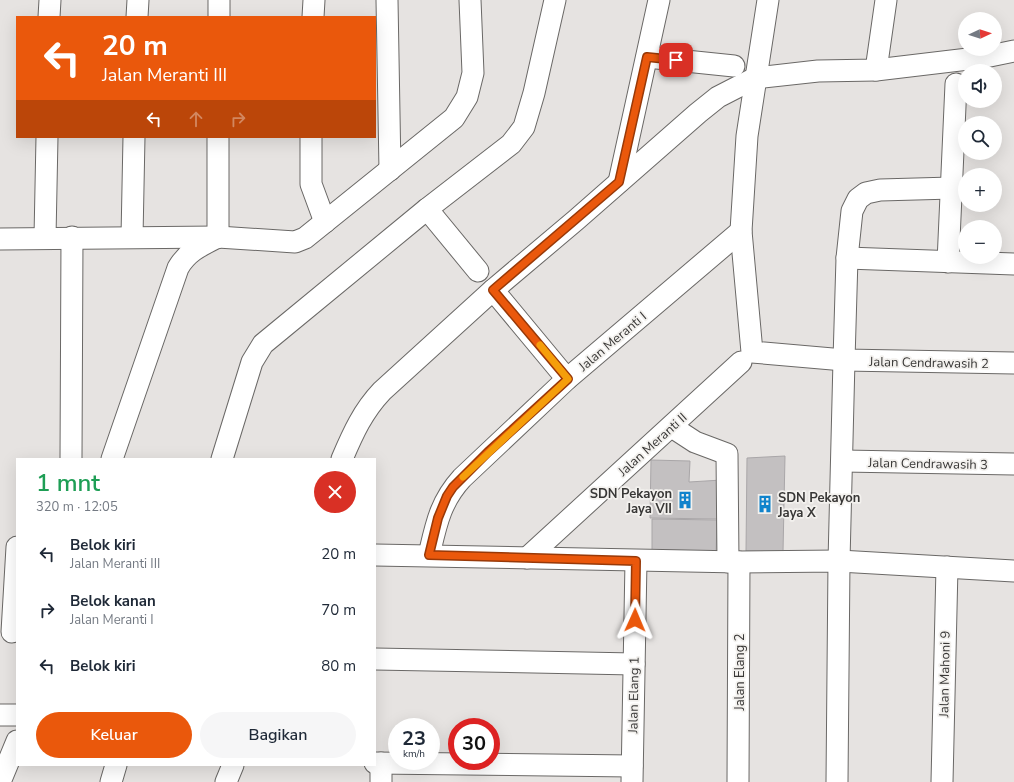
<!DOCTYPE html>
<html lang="id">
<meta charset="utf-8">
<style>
body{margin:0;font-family:"Nunito Sans",sans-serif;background:#f6f6f7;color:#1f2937;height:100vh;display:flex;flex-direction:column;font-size:15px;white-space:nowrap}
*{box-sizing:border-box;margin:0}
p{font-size:13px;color:#747a83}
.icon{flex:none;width:22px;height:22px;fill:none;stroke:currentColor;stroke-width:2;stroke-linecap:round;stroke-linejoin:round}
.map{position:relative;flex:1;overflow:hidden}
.details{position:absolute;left:16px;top:458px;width:360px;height:308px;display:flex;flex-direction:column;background:#fff;border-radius:0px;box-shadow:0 4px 16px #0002}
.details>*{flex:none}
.top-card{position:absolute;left:16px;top:16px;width:360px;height:122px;border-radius:0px;box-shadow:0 4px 16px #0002;background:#ea580c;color:#fff;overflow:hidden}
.needle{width:26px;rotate:86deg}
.buttons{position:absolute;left:958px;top:12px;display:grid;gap:8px}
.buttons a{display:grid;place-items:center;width:44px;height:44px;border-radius:50%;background:#fff;box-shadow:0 4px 16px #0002;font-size:20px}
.speed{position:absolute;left:388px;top:718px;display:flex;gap:8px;font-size:20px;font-weight:700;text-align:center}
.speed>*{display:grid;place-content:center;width:52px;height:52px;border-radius:50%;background:#fff;box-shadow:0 4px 16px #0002;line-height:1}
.speed small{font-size:10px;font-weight:400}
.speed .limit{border:6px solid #d22;background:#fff;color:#111}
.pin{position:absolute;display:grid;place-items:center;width:34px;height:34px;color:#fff;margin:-17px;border-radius:8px;box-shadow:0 2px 6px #0006}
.me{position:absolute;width:44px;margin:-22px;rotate:1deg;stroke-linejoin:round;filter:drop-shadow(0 0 3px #0008)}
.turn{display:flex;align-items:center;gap:14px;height:84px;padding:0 20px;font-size:18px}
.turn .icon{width:52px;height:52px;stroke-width:2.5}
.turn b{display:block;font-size:28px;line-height:34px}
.lanes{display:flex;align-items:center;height:38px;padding:0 20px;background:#0003;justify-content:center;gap:20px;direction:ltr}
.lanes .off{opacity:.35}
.round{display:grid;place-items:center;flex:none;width:42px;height:42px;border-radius:21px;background:#f6f6f7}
.headline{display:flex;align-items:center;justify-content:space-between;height:68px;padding:0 20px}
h1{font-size:24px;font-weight:600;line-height:30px;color:#1e9e55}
.primary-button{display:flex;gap:8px;margin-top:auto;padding:8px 20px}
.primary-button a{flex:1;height:46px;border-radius:24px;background:#ea580c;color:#fff;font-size:16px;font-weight:600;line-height:46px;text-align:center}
.primary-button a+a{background:#f6f6f7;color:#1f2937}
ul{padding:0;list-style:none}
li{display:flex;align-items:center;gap:12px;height:56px;padding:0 20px}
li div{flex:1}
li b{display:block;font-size:15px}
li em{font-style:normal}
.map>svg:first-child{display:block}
.building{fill:#c3c0c1;stroke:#a9a6a8}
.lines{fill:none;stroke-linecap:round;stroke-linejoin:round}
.minor-casing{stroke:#6a6866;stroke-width:23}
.minor{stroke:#fff;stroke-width:21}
.route-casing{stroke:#983908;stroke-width:10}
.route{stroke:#ea580c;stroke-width:7}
.slow{stroke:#f59e0b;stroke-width:7}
.labels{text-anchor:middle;stroke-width:3.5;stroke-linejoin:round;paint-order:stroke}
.street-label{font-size:13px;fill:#383736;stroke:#f3f1ee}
.poi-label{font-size:13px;font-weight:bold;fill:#383736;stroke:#f3f1ee;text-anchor:end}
</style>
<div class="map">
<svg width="1014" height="782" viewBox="0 0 1014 782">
<rect width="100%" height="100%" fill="#e6e3e1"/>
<!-- building -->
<g class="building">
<path d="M785,456l-2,96 -37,-1 1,-93z"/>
<path d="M651,460l39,1 -1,21 33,-2 -5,39 -67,-1z"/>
<path d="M652,519l65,1 -1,35 -64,-1z"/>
</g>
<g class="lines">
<!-- minor casing -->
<g class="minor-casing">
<g id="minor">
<path d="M387,0l3,170"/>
<path d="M768,0l-21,136 -6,95 11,121 92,8 170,3"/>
<path d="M49,17l1,-17"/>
<path d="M137,17l1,-17"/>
<path d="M219,17v-17"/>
<path d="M313,17l1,-17"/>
<path d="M647,57l87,9"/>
<path d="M876,70l10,-70"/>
<path d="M218,137v100"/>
<path d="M311,137v47l14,38"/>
<path d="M619,182l40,-182"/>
<path d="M427,209l51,62"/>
<path d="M45,237l2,-100"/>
<path d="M132,237l2,-100"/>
<path d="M0,239l218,-2 77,5 10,-4 149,-120 13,-21 6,-24 -3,-73"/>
<path d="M847,258l167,6"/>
<path d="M948,262l8,-178"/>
<path d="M493,290l74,89"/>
<path d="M672,427l23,15 32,12 1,108"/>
<path d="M71,459l1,-222"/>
<path d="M112,459l66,-191c9,-16 22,-22 38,-30"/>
<path d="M222,459l30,-97 11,-18 164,-135 84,-65 13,-17 10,-34 21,-93"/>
<path d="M342,459c11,-26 21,-48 40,-68l111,-101 83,-70 122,-107 20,-16 37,-19 63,-7 58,-1 109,-13 29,-6"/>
<path d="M843,461l171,3"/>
<path d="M375,555l364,7 100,-1 175,10"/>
<path d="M429,555c7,-30 11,-53 33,-77l105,-99 174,-148"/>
<path d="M527,558l214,-196"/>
<path d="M12,632l5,-85"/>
<path d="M375,659l259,5"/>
<path d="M0,715h17"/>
<path d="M375,763l257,3"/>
<path d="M0,782l17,-41"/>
<path d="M111,782l5,-17"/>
<path d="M226,782l7,-17"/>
<path d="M381,782v-19"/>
<path d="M632,782l4,-221"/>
<path d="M738,782l1,-220"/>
<path d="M837,782l2,-221 5,-201 3,-102 5,-47 6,-12 8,-6 14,-3 72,-2"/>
<path d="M942,782l5,-215"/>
</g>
</g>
<!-- minor -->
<use href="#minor" class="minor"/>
</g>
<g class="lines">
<!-- route casing -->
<g class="route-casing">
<path id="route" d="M635,620l1,-59 -207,-6 9,-37 9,-22 6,-9 35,-35 80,-73 -75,-89 126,-108 28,-125 29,3"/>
</g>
<!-- route -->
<use href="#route" class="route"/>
<!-- slow -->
<path class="slow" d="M463,477l105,-98 -28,-34"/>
</g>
<!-- icons -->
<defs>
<g id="building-bare" transform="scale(1.38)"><path d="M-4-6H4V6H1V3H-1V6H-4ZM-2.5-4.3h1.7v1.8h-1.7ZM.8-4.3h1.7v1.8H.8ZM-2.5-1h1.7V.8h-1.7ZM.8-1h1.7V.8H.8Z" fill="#1083cc" stroke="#f3f1ee" stroke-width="2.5" paint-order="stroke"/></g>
</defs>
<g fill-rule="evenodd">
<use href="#building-bare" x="685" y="500"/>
<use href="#building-bare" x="765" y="504"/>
</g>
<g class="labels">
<!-- street labels -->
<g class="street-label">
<text transform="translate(612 341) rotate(-40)" y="5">Jalan Meranti I</text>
<text transform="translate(929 362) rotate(1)" y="5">Jalan Cendrawasih 2</text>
<text transform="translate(652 444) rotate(-42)" y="5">Jalan Meranti II</text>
<text transform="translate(928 463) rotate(1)" y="5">Jalan Cendrawasih 3</text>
<text transform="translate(739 672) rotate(-90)" y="5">Jalan Elang 2</text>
<text transform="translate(944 674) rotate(-89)" y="5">Jalan Mahoni 9</text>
<text transform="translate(633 695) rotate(-89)" y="5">Jalan Elang 1</text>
</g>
<!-- poi labels -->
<g class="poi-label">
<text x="672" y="498">SDN Pekayon<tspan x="672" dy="15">Jaya VII</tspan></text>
<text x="778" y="502" text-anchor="start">SDN Pekayon<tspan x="778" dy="15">Jaya X</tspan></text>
</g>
</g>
</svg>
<div class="buttons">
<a><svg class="needle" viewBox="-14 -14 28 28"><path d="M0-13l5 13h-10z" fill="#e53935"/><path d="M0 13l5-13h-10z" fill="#747a83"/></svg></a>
<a><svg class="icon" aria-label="sound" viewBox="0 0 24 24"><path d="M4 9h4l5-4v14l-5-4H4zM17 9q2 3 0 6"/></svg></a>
<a><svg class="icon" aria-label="search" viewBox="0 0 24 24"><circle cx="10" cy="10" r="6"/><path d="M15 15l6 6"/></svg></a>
<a>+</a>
<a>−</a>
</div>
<div class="speed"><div>23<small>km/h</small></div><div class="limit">30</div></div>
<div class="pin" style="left:676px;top:60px;background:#d93025"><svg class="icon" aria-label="arrive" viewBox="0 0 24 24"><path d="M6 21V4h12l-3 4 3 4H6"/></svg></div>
<svg class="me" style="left:635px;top:620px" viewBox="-20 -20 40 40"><path d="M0-17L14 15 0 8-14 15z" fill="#ea580c" stroke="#fff" stroke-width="4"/></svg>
<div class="top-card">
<div class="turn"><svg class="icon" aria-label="left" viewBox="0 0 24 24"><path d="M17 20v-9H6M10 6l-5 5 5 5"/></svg><div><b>20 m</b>Jalan Meranti III</div></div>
<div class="lanes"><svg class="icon" aria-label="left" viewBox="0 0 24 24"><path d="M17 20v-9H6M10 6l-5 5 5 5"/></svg><svg class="icon off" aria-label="ahead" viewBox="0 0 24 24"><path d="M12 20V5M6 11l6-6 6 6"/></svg><svg class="icon off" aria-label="right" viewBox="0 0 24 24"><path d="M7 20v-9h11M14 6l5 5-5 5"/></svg></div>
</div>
<section class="details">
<div class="headline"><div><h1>1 mnt</h1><p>320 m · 12:05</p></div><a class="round" style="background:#d93025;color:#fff"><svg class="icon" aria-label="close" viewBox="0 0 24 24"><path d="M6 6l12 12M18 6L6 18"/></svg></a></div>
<ul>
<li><svg class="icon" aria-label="left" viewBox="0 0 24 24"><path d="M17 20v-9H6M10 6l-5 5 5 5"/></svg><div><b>Belok kiri</b><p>Jalan Meranti III</p></div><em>20 m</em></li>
<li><svg class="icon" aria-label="right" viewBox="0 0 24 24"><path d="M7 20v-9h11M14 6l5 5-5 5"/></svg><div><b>Belok kanan</b><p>Jalan Meranti I</p></div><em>70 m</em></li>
<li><svg class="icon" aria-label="left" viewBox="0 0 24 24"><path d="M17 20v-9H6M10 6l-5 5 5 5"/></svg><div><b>Belok kiri</b></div><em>80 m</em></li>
</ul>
<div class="primary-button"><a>Keluar</a><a>Bagikan</a></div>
</section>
</div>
